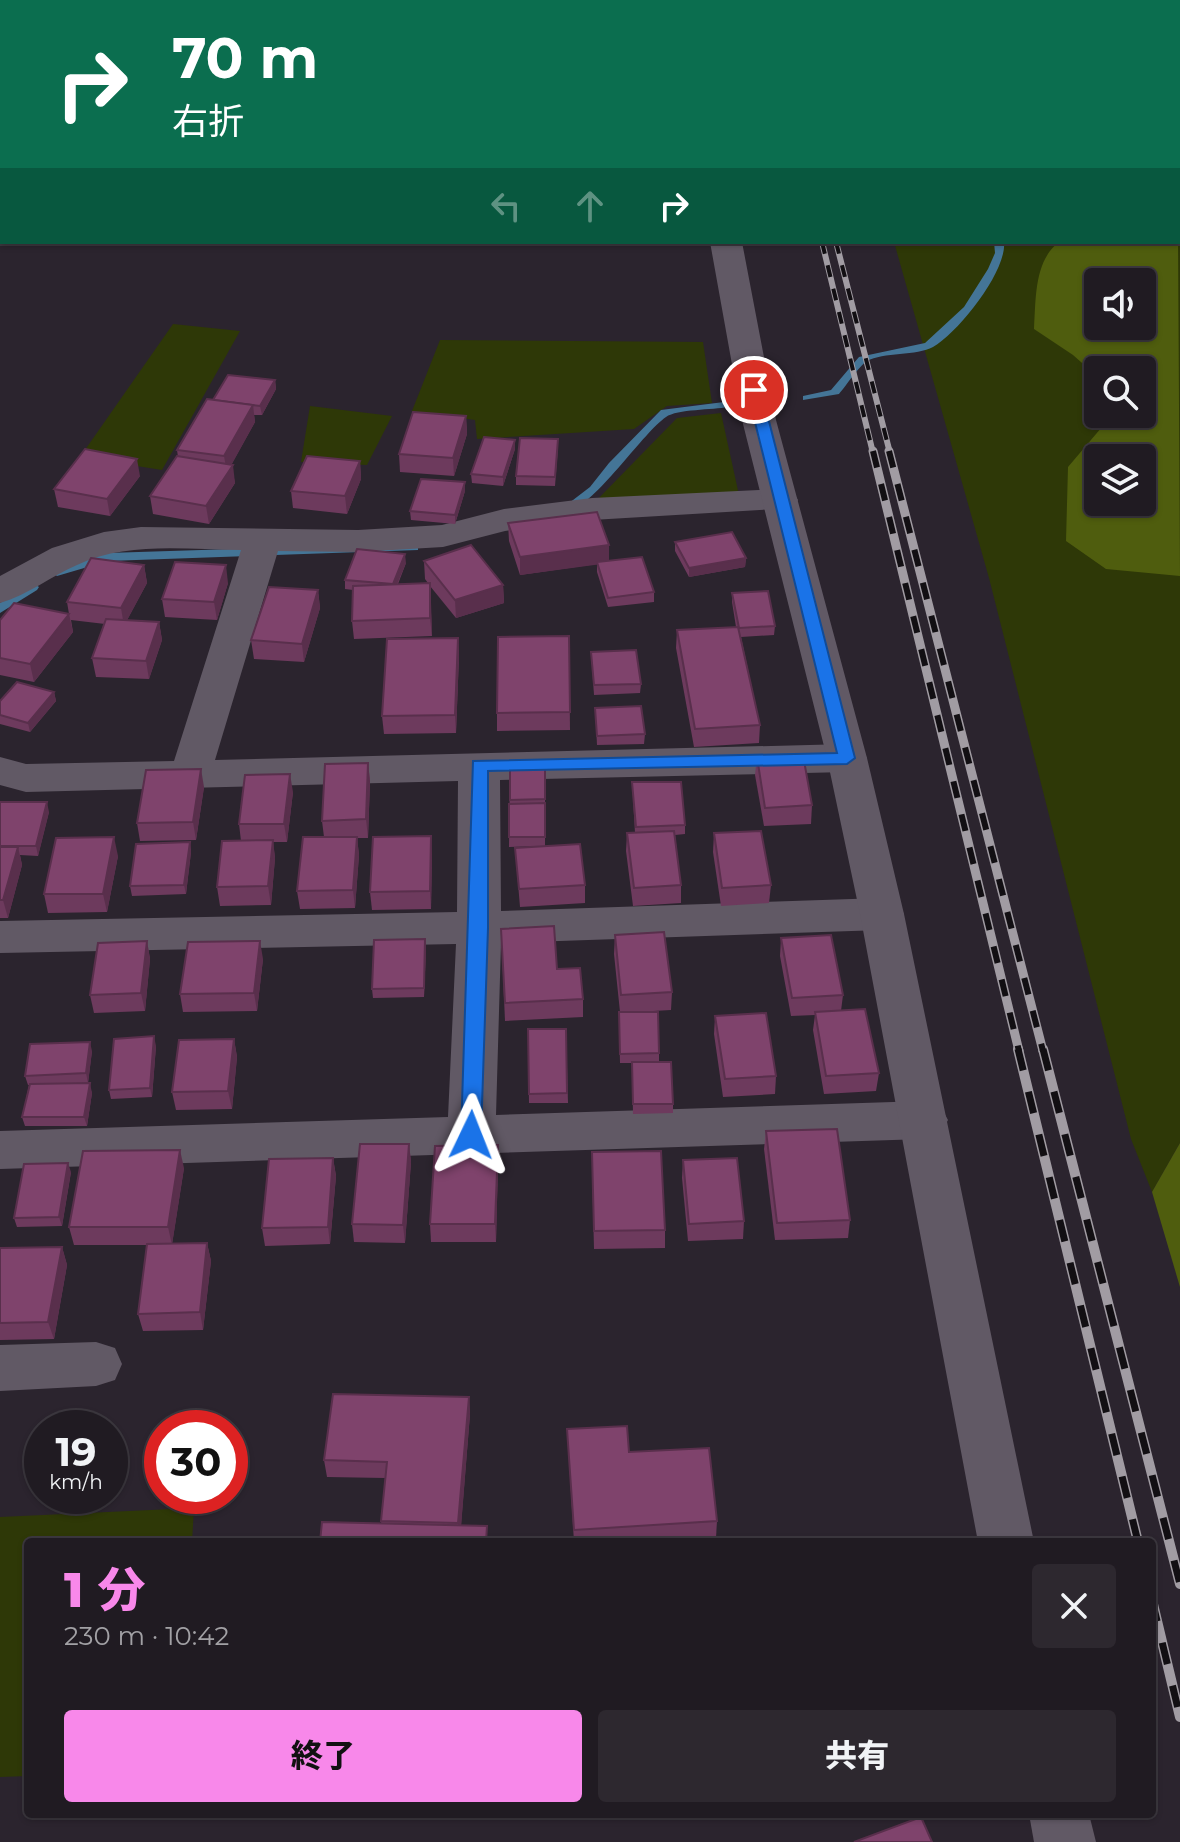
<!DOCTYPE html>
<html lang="ja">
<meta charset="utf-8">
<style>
body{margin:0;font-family:Montserrat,"Noto Sans JP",sans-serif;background:#2d282f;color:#f1f3f6;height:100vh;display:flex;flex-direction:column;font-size:30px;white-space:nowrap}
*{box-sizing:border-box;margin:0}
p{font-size:26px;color:#a2a1a5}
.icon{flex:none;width:44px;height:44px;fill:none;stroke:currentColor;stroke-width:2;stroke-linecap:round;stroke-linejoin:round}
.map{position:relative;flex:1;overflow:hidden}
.details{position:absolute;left:24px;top:1538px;width:1132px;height:280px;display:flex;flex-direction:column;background:#201b22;border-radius:8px;box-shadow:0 2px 6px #0004,0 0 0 2px #3d3940}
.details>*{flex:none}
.guide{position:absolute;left:0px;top:0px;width:1180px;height:244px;box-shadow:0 2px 6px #0004,0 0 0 2px #3d3940;background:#0b6e4f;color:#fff;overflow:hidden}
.buttons{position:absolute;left:1084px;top:268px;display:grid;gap:16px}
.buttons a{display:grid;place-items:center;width:72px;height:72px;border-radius:8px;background:#201b22;box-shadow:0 2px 6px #0004,0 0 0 2px #3d3940;font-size:40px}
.speed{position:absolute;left:24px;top:1410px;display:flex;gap:16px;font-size:40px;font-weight:700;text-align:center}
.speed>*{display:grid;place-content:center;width:104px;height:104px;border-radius:50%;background:#201b22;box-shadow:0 2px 6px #0004,0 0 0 2px #3d3940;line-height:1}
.speed small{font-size:20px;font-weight:400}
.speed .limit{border:12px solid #d22;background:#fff;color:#111}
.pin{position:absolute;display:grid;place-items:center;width:68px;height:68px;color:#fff;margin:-34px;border:4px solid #fff;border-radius:50%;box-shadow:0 2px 8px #0007}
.me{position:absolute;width:88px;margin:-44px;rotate:2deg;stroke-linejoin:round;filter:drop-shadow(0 0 6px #0008)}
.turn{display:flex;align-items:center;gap:28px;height:168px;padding:0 40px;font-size:36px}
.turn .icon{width:104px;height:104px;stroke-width:2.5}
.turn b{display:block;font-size:56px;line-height:68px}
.lanes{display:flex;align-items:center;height:76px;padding:0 40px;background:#0003;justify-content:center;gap:40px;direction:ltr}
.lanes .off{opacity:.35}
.round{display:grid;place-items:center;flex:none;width:84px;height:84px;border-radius:8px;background:#2d282f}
.head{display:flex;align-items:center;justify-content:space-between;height:136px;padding:0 40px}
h1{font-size:48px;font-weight:800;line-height:60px;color:#f888ea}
.cta{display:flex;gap:16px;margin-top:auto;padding:16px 40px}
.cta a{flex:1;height:92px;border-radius:8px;background:#f888ea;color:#111;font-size:32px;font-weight:800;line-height:92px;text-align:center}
.cta a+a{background:#2d282f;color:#f1f3f6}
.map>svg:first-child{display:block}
.green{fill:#2e3807;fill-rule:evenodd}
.forest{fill:#4f5d0e;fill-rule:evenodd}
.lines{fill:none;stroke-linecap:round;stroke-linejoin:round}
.stream{fill:#447597;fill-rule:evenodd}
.minor{fill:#615965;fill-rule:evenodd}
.tertiary{fill:#615965;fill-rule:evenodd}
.rail-far2-casing{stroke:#a19ca3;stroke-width:6}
.rail-far1-casing{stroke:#a19ca3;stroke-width:9}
.rail-casing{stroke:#a19ca3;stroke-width:10}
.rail-far2{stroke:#120f13;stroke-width:4;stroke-dasharray:12;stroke-linecap:butt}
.rail-far1{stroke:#120f13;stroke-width:6;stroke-dasharray:17;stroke-linecap:butt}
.rail{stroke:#120f13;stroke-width:7;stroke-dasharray:22;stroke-linecap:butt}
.wall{fill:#6d3a5d}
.shaded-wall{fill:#592f4c}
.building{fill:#7f436c;stroke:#592f4c;stroke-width:2}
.route{fill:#1a73e8;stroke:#114b97;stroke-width:2}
</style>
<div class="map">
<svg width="1180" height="1842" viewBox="0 0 1180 1842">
<rect width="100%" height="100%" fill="#2b242e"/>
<!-- green -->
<g class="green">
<path d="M817,0h363v1143l-28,49 -21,-53 -142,-561 -95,-336h284v-240zM1098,282h44v44h-44zM1098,370h44v44h-44zM1098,458h44v44h-44z"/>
<path d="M173,324l67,7 -78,139 -82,-13z"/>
<path d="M440,340l263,2 9,61 -45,3 -33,23 -157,10 -2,-19 -63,-9z"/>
<path d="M310,406l82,10 -25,49 -66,-3z"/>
<path d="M721,413l18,82 -144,7 82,-84z"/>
<path d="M194,1508l-2,34h-164v234l-28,1v-260z"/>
</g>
<!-- forest -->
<g class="forest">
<path d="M1178,232l2,344 -74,-7 -40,-28 2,-74 45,-53h29v-44h-44v7l-25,-22 -39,-26c2,-30 0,-68 25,-87h119zM1098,282h44v44h-44zM1098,458h44v44h-44z"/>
<path d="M1180,1143v144l-28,-95z"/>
</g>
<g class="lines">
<!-- stream -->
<g class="stream">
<path d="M994,242h10c3,29 -45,90 -71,105 -16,9 -50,5 -66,14 -8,5 -21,25 -28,33l-36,6v-4l28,-6 28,-33 66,-14 39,-36 24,-38 7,-16z"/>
<path d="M724,402l5,3 -1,2c-15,3 -51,2 -62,10 -25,17 -77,98 -104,95l-2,-2 30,-23 19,-24 52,-53z"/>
<path d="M414,543l4,1v6l-310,11 -51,15 -6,-4 2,-3 54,-16z"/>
<path d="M33,583l6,4 -2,3 -37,23v-10z"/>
</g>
<!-- minor -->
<g class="minor">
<path d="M0,26h2l-2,17z"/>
<path d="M0,176h2l-2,20z"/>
<path d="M780,489l13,3 5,8 -5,8 -201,12 -87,11 -62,16 -85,5 -80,-1 -63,209 632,-16 14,4 6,10 -6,10 -14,4 -347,8 1,131 381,-13 16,5 6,11 -6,11 -16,5 -381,13 -5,172 428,-14 17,6 7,13 -7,13 -17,6 -924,30v-38l448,-14 8,-173 -456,9v-32l457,-9 1,-131 -432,11 -26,-7v-28l26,7 148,-3 67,-211c-54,0 -113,-9 -164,15 -26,11 -49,30 -77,38v-27l52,-28 52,-16 37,-5 217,3 84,-5 62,-16 88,-11z"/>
<path d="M96,1342l19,6 7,16 -7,16 -19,6 -96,5v-46z"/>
</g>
<!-- tertiary -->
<g class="tertiary">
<rect x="668" y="0" width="26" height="2"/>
<path d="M710,242h32l34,178 91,338 37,156 130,628h-56l-118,-628 -33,-156 -85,-338z"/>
<path d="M1029,1814h60l7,28h-62z"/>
</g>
<!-- rail-far2 casing -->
<g class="rail-far2-casing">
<g id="rail-far2">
<path d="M822,242l51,211"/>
<path d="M836,242l54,211"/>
</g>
</g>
<!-- rail-far1 casing -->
<g class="rail-far1-casing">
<g id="rail-far1">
<path d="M873,451l146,600"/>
<path d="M889,451l154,600"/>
</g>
</g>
<!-- rail casing -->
<g class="rail-casing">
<g id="rail">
<path d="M1018,1049l120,493"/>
<path d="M1043,1049l137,535"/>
<path d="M1152,1600l28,117"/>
</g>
</g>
<!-- rail-far2 -->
<use href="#rail-far2" class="rail-far2"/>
<!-- rail-far1 -->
<use href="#rail-far1" class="rail-far1"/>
<!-- rail -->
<use href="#rail" class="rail"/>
</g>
<!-- wall -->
<g class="wall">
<path d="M1180,114v100h-2v-90z"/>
<path d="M275,380l1,9 -14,26h-8l1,7 -24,43 4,18 -26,41 -56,-10 -3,-18 28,-39 -1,-7 36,-50z"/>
<path d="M466,416l1,18 -13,42 -54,-4 -1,-18z"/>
<path d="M515,440v9l-12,37 -31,-3 -1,-9z"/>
<path d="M558,448l-3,38 -39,-1v-9z"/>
<path d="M360,461l1,18 -14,35 -54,-6 -2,-17z"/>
<path d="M140,476l-30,40 -52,-9 -4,-18z"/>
<path d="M465,491l-10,33 -44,-4 -1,-9z"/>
<path d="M508,523l101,22v16l45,31v10l-46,5 -11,-35v-8l-77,11 -11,-34z"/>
<path d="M675,542l71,16 -1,9 -56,10 -14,-26z"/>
<path d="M424,561l79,24 1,18 -48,15 -26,-32 2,50 -78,3 -2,-18 1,-31 -8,-1v-9l61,-17 -8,21 30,-1 -3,-4z"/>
<path d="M144,565l3,18 -20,37 32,2 3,18 -13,39 -53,-2 -4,-19 13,-34 -34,-4 2,12 -39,50 -34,-7v-55l69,-6 -2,-12z"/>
<path d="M228,583l-11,37 -52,-3 -3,-18z"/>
<path d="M318,590l2,18 -16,54 -50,-3 -3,-19z"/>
<path d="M732,593l43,33 -1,9 -33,2 19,88 -1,18 -65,4 -18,-99 1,-18 59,-3 -4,-25z"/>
<path d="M569,636l1,94 -73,1v-18z"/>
<path d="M458,638l1,18 -3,77 -72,1 -2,-18z"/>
<path d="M591,652l50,32 -1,9 -46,2z"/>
<path d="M54,692l2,9 -26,31 -30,-8v-23z"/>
<path d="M595,708l50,26 -1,10 -47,1z"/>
<path d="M757,757l55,48 -1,19 -47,2 -9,-51z"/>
<path d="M368,763l2,18 -2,57h-11l2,17 -4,53 -55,1 -3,-18 27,-54 -2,-16z"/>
<path d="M510,767h35v79l40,39v18l-65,4 -5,-59 25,-2 -31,1z"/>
<path d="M632,782l53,43v9l-10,1 6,50v18l-48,3 -7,-55 1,-18h8z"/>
<path d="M204,787l-8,53 -56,1 -3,-18z"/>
<path d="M293,792l-6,50h-14l2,16 -4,47 -51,1 -3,-19 24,-46 -2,-17z"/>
<path d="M0,802l49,10 -11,44 -18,-1 2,10 -14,53h-8z"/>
<path d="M714,833l57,52 -2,18 -48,3 -8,-54z"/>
<path d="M190,842l1,10 -5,42 -54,2 -2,-10z"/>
<path d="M432,854l-1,55 -59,1 -2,-18z"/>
<path d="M118,856l-11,56 -59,1 -4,-19z"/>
<path d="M501,929l56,40 26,30v18l-78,4z"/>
<path d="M615,935l57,57 -1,18 -35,2 23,41v9l14,42v9l-40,1 -1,-51h-12l-1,-41 1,-10 -6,-58z"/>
<path d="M781,938l62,57 -2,16 38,62 -3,18 -52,3 -11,-64 2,-15 -24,1 -11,-60z"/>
<path d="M147,941l3,18 -5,52 -51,2 -4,-18z"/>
<path d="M426,948l-2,49 -51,1 -1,-9z"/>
<path d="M263,959l-6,52 -74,1 -3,-18z"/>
<path d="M715,1016l61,60 -1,18 -52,3 -9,-63z"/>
<path d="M528,1029h38l2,74h-39z"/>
<path d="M234,1039l3,18 -5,52 -56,1 -4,-18z"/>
<path d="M156,1046l-4,51 -41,2 -2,-9z"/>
<path d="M92,1051l-4,32 4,10 -5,33h-62l-3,-9 7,-32h-1l-3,-9z"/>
<path d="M766,1131l84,89 -2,18 -73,2 -11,-91z"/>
<path d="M409,1144l2,18 -6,81 -51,-1 -2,-18z"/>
<path d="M498,1145v18l-2,79h-65l-1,-18z"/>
<path d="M333,1158l3,18 -6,68 -65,2 -3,-18z"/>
<path d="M683,1160l61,61 -1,18 -55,2 -6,-63z"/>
<path d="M184,1168l-12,76 35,-1 4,18 -8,69 -60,1 -5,-17 9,-69h-73l-5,-18z"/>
<path d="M592,1170l73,60v18l-71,1z"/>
<path d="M71,1172l-9,54 -45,1 -3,-9z"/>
<path d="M62,1247l5,18 -13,74 -54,1v-92z"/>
<path d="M469,1397l1,17 -9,111 -80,-1 4,-46 -58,-1 -3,-17z"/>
<path d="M567,1429l62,23 88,69 -1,17 -64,4h-78z"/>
</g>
<!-- shaded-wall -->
<g class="shaded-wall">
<path d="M275,380l1,9 -14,26 -2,-9z"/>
<path d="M253,405l2,17 -28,51 -3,-17z"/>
<path d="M466,416l1,18 -13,42 -1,-18z"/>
<path d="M515,440v9l-12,37v-9z"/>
<path d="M137,459l3,17 -30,40 -3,-17z"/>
<path d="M360,461l1,18 -14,35 -2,-18z"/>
<path d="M233,465l2,18 -26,41 -3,-18z"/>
<path d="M465,482v9l-10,33v-9z"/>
<path d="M609,545v18l-89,12v-18z"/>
<path d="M405,554l1,9 -13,31v-9z"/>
<path d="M746,558l-1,9 -56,10v-9z"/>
<path d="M144,565l3,18 -23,43 -3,-18z"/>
<path d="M226,565l2,18 -11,37 -3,-18z"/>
<path d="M430,583l1,18 1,35 -2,-18z"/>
<path d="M503,585l1,18 -48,15 -1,-18z"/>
<path d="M318,590l2,18 -16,54 -2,-18z"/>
<path d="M69,614l4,18 -39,50 -4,-18z"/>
<path d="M159,622l3,18 -13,39 -3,-18z"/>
<path d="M458,638l1,18 -3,77 -1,-18z"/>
<path d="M54,692l2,9 -26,31 -2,-9z"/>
<path d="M368,763l2,18 -2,57 -2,-19z"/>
<path d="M201,769l3,18 -8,53 -3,-18z"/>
<path d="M290,774l3,18 -6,50 -3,-18z"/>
<path d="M47,802l2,10 -11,44 -2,-10z"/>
<path d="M431,836l1,18 -1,55 -1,-18z"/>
<path d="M114,837l4,19 -11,56 -4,-18z"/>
<path d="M357,837l2,18 -4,53 -2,-18z"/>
<path d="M273,840l2,18 -4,47 -3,-19z"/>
<path d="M190,842l1,10 -5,42 -2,-9z"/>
<path d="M18,847l4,18 -14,53 -5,-18z"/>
<path d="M425,939l1,9 -2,49v-9z"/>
<path d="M147,941l3,18 -5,52 -4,-18z"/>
<path d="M260,941l3,18 -6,52 -3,-18z"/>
<path d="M154,1036l2,10 -4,51 -2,-9z"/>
<path d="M234,1039l3,18 -5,52 -4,-18z"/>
<path d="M90,1042l2,9 -4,32 -2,-10z"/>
<path d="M90,1083l2,10 -5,33 -3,-9z"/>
<path d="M409,1144l2,18 -6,81 -2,-18z"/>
<path d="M498,1145v18l-2,79 -1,-18z"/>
<path d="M180,1150l4,18 -12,77 -4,-18z"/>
<path d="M333,1158l3,18 -6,68 -2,-17z"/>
<path d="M68,1163l3,9 -9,54 -3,-9z"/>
<path d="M207,1243l4,18 -8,69 -3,-18z"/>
<path d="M62,1247l5,18 -13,74 -6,-17z"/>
<path d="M469,1397l1,17 -10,126 -2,-17z"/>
</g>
<!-- building -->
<g class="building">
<path d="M1180,119v65h-2v-49z"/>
<path d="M228,375l47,5 -15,26 -47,-6z"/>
<path d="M207,399l46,6 -29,51 -47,-6z"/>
<path d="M413,412l53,4 -13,42 -54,-4z"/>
<path d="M484,437l31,3 -12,37 -32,-3z"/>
<path d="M520,438l38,1 -3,38 -39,-1z"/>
<path d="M85,449l52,10 -30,40 -53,-10z"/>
<path d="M177,456l56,9 -27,41 -56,-10z"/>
<path d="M307,456l53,5 -15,35 -54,-5z"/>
<path d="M421,479l44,3 -10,33 -45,-4z"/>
<path d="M597,512l12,33 -89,12 -12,-34z"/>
<path d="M732,532l14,26 -57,10 -14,-26z"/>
<path d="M471,545l32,40 -48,15 -31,-39z"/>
<path d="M357,549l48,5 -12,30 -48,-4z"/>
<path d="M642,557l12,35 -46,6 -11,-36z"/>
<path d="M91,558l53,7 -23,43 -54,-6z"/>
<path d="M175,562l51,3 -12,37 -52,-3z"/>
<path d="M430,583v35l-78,3 1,-35z"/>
<path d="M269,587l49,3 -16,54 -51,-4z"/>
<path d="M768,591l7,35 -36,2 -7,-35z"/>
<path d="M14,603l55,11 -39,50 -30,-6v-38z"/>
<path d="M106,619l53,3 -13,39 -54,-3z"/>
<path d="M738,627l22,98 -65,4 -18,-99z"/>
<path d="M569,636l1,76 -73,1 1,-76z"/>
<path d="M458,638l-3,77 -73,1 5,-77z"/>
<path d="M636,650l5,34 -47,1 -3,-33z"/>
<path d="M17,682l37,10 -26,31 -28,-8v-14z"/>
<path d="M641,706l4,28 -48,2 -2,-28z"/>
<path d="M803,755l9,50 -47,3 -8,-51z"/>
<path d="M368,763l-2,56 -44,2 3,-57z"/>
<path d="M510,767h35v32l-35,1z"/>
<path d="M201,769l-8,53 -56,1 9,-53z"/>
<path d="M290,774l-6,50h-45l6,-49z"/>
<path d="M632,782h49l4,43 -49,2z"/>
<path d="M0,802h47l-11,44h-36z"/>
<path d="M545,803v34h-36v-33z"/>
<path d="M674,831l7,54 -47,3 -7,-55z"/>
<path d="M761,831l10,54 -49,3 -8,-55z"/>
<path d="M431,836l-1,55 -60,1 3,-55z"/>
<path d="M114,837l-11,57h-59l12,-56z"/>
<path d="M303,837h54l-4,53 -56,1z"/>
<path d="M273,840l-5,46 -51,1 5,-46z"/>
<path d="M190,842l-6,43 -54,1 6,-42z"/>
<path d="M580,844l5,41 -66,4 -4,-41z"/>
<path d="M0,847h18l-15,53h-3z"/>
<path d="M554,926l3,43 23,-1 3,31 -78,4 -4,-74z"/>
<path d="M664,932l8,60 -51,3 -6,-60z"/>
<path d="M831,935l12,60 -51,3 -11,-60z"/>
<path d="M425,939l-1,49 -52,1 2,-49z"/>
<path d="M147,941l-6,52 -51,2 8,-52z"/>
<path d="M260,941l-6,52 -74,1 8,-52z"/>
<path d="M865,1009l14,64 -53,3 -11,-64z"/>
<path d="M619,1012h39l1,41 -39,1z"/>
<path d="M766,1013l10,63 -51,3 -10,-63z"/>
<path d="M528,1029h38l1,64 -38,1z"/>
<path d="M154,1036l-4,52 -41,2 5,-51z"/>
<path d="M234,1039l-6,52 -56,1 7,-52z"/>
<path d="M90,1042l-4,31 -61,3 5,-32z"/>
<path d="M632,1062h39l2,42h-40z"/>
<path d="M90,1083l-6,34h-62l8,-33z"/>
<path d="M837,1129l13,91 -73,3 -11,-92z"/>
<path d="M360,1144h49l-6,81 -51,-1z"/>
<path d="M498,1145l-3,79h-65l5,-78z"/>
<path d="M180,1150l-12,77h-99l14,-76z"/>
<path d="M661,1151l4,79 -71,1 -2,-79z"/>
<path d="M333,1158l-5,69 -66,1 7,-69z"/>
<path d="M737,1158l7,63 -55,3 -6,-64z"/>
<path d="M68,1163l-9,54 -45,1 10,-54z"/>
<path d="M207,1243l-7,69 -62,2 9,-70z"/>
<path d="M62,1247l-14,75 -48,1v-75z"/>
<path d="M333,1394l136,3 -11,126 -77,-2 6,-59 -63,-2z"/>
<path d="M627,1426l2,26 80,-4 8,73 -143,9 -7,-101z"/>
<path d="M322,1522l165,4 -1,16h-166z"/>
<path d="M921,1817l11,25h-78z"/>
</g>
<!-- route -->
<path class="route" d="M754,386l7,4 94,368 -8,6 -359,7v157l-7,207 -3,6h-14l-3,-6 12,-374 364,-8 -90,-363z"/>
</svg>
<div class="buttons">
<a><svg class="icon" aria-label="sound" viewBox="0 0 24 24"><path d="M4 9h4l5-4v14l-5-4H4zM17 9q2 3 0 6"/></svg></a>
<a><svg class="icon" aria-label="search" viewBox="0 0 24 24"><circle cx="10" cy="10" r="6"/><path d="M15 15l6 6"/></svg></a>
<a><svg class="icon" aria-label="layers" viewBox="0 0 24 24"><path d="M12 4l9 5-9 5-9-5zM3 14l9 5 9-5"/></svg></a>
</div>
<div class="speed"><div>19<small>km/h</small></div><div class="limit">30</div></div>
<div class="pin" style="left:754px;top:390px;background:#d93025"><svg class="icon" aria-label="arrive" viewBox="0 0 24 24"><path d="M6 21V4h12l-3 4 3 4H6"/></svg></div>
<svg class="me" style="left:471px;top:1135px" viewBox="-20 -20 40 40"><path d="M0-17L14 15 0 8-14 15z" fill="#1a73e8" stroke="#fff" stroke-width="4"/></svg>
<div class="guide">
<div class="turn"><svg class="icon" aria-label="right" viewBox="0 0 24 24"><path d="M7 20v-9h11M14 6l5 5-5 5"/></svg><div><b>70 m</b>右折</div></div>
<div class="lanes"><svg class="icon off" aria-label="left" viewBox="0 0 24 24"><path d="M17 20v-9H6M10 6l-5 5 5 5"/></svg><svg class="icon off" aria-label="ahead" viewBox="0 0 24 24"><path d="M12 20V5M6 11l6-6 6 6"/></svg><svg class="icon" aria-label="right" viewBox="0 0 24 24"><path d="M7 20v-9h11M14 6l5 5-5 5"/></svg></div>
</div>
<section class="details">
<div class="head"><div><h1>1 分</h1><p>230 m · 10:42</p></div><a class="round"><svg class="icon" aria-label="close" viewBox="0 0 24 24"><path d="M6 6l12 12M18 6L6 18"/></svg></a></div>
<div class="cta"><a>終了</a><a>共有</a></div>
</section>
</div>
